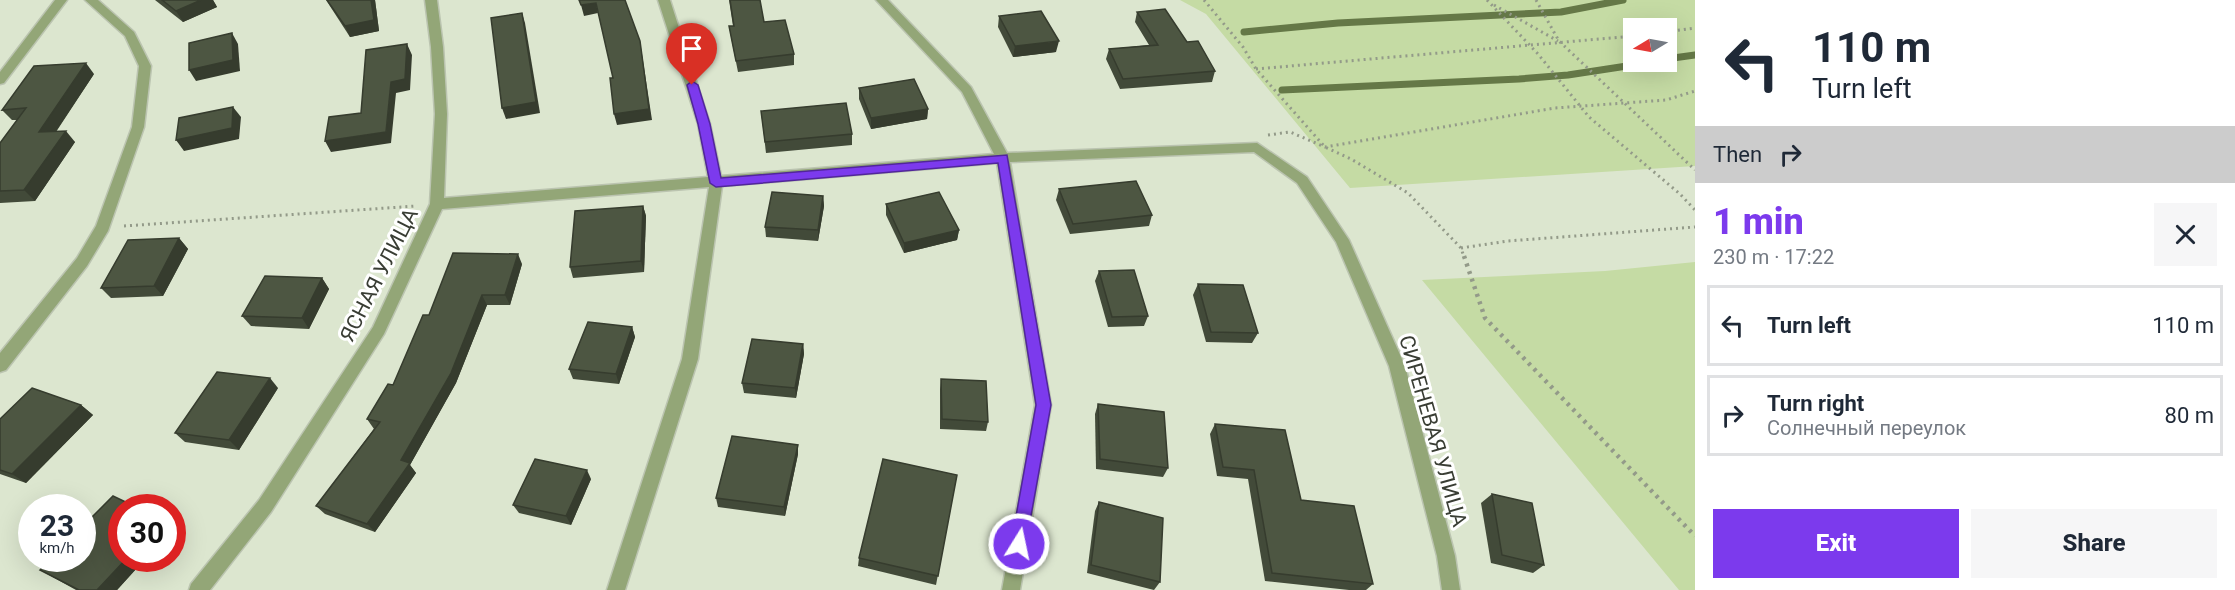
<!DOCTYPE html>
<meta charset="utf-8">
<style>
body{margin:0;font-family:Roboto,sans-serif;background:#f6f6f7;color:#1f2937;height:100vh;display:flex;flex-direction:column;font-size:22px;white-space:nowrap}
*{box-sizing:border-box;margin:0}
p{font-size:20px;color:#747a83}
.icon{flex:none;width:33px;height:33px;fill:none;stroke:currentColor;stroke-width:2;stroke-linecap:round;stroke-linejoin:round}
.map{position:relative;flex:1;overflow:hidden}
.panel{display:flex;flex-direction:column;background:#fff;width:540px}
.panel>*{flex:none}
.top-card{background:#fff;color:#1f2937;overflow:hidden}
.needle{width:39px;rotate:260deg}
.controls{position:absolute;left:1623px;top:18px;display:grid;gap:12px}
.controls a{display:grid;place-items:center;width:54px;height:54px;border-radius:0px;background:#fff;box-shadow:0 6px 24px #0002;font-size:30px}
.speed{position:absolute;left:18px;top:494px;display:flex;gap:12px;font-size:30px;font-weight:700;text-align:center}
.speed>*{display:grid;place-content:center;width:78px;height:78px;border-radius:50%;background:#fff;box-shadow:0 6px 24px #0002;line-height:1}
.speed small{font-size:15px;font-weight:400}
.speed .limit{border:9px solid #d22;background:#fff;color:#111}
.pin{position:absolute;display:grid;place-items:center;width:51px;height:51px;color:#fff;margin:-62px -26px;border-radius:50% 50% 50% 0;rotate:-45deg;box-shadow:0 0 6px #0007}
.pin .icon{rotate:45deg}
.me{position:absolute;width:66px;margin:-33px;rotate:10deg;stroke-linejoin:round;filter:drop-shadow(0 0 4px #0008)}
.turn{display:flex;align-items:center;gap:21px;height:126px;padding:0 18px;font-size:27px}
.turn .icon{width:78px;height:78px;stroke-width:2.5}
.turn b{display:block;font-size:42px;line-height:51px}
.then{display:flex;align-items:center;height:57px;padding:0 18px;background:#0003;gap:12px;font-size:22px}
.round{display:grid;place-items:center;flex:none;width:63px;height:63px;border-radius:0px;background:#f6f6f7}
.overview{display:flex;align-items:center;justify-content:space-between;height:102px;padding:0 18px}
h1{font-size:36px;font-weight:800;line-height:45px;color:#7c3aed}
.cta{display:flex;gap:12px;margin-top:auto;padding:12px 18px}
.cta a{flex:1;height:69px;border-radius:0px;background:#7c3aed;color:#fff;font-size:24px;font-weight:800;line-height:69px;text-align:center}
.cta a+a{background:#f6f6f7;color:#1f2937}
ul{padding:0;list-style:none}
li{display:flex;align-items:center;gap:18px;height:81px;margin:0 12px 9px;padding:0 6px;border:3px solid #e0e1e3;border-radius:0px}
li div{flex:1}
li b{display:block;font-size:22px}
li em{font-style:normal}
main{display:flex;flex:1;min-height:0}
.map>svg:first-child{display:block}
.green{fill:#c5dba4;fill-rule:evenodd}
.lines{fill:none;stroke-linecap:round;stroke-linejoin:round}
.stream{stroke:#657847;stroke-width:7}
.street-casing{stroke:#bbc4b0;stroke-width:3}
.path-far1{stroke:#939a89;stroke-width:3;stroke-dasharray:2 4;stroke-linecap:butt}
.path{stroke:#939a89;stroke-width:4.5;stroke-dasharray:3 5;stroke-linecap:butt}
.street{fill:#93a677;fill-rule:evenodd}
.wall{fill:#424a39}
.shaded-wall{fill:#363c2e}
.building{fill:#4d5642;stroke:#363c2e;stroke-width:1.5}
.route{fill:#7c3aed;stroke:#51269a;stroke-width:1.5}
.labels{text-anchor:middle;stroke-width:6;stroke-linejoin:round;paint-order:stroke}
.street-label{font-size:21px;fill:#393d34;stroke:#fff}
</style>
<main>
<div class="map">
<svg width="1695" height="590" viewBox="0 0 1695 590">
<rect width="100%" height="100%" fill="#dce6cf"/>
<!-- green -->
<g class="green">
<path d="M1180,0h515v166l-345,22 -144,-174zM1634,28h32v34h-32z"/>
<path d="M1695,262v328h-16l-257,-310 183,-9z"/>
</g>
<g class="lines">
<!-- stream -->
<g class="stream">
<path d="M1244,32l94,-9 223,-11 62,-12"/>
<path d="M1666,59l29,-4"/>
<path d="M1282,90l237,-11 49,-4 85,-13"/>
</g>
<!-- street casing -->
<g class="street-casing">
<g id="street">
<path d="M55,0h12l-63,83 -4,1v-12z"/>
<path d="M85,0h13l36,32 17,34 -7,61 -36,104 -21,35 -81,104 -6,2v-19l77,-95 19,-32 36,-99 7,-61 -14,-30z"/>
<path d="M425,0h12l6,47 4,67 -3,84 264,-21 -10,-53 -40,-124h12l40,124 11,52 273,-22 -32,-62 -86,-92h12l83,87 36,66 250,-10 50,34 42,63 56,126 50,190 5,34h-18l-5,-34 -48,-190 -53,-124 -39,-59 -43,-31 -244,10 41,243 -31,185h-18l33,-185 -38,-242 -275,23 -24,173 -73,231h-18l75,-231 27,-172 -267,22 -58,125 -113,178 -61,78h-21l2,-6 68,-84 114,-173 57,-123 5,-90 -4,-67z"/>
</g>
</g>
<!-- path-far1 -->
<g class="path-far1">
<path d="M1204,0l39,47 13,22 69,78 26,12 57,34 53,55 3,9"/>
<path d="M1487,0l51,54 51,63 91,77 15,16"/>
<path d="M1536,0l23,41 136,129"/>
<path d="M1494,5l64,36"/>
<path d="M1666,32l29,-4"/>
<path d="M1256,69l378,-33"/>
<path d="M1268,135l22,-3 35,15 230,-39 111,-8 29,-9"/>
<path d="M124,226l292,-20"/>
<path d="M1461,248l47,-7 187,-14"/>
</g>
<!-- path -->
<path class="path" d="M1464,256l21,62 210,218"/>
<!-- street -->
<use href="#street" class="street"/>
</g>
<!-- wall -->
<g class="wall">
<path d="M155,0h58l4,7 -34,15z"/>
<path d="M326,0h49l4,31 -29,6z"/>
<path d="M729,0h31l4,22 30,32v11l-56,7 -7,-35 -2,-11h4z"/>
<path d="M1137,12l50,30 28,29 -3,11 -92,7 -14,-30 3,-10 40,-4 -14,-23z"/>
<path d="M999,16l57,36 -43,5 -15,-30z"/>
<path d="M94,74l-38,58 19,10 -40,59 -35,2v-60l17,-23h-5l-10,-10z"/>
<path d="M859,88l69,21 -1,10 -56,10 -12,-30z"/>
<path d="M761,111l91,23v11l-86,8z"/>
<path d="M1059,189l93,26 -3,11 -79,8 -14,-34z"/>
<path d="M823,196l1,10 -6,35 -52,-4 -1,-10z"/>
<path d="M886,204l73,26 -2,10 -53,13 -18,-38z"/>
<path d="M643,206l3,10 -2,56 -71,6 -3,-11z"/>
<path d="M179,238l9,11 -25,47 -52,2 -10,-10z"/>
<path d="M522,264l-12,41h-23l-31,78 -46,82 6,8 -41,59 -50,-18 -9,-8 58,-77 -7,-10 26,-34 36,-70z"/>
<path d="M1099,271l49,45 -4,10 -36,1 -13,-46z"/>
<path d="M322,278l7,11 -20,40 -58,-3 -9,-10z"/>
<path d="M1198,284l60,49 -6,10 -46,-1 -13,-47z"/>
<path d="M632,327l3,10 -16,47 -46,-5 -4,-10z"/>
<path d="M803,344l1,10 -8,44 -52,-5 -2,-10z"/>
<path d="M941,379l47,43 -2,9 -46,-2v-40z"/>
<path d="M278,388l-39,62 -54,-8 -10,-9z"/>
<path d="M1098,404l70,64 -5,9 -67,-8 -1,-55z"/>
<path d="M81,405l12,10 -67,68 -26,-9v-55z"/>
<path d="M1215,424l86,76 72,84 -7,6h-17l-84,-9 -17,-102 -31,-3 -7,-42z"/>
<path d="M798,445v9l-13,62 -67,-9 -2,-9z"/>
<path d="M957,475l-21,110 -78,-19 1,-8z"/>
<path d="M591,479l-20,46 -52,-12 -6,-8z"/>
<path d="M1492,494l52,71 -11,8 -42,-10 -10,-60z"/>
<path d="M1099,502l61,80 -6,8 -67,-17 8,-62z"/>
<path d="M146,558l-29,32h-41l-36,-20z"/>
</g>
<!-- shaded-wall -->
<g class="shaded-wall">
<path d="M201,0h12l4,7 -34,15 -7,-11z"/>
<path d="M371,0h4l4,31 -29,6 -5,-11z"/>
<path d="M596,3l2,10 -14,3 -3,-11z"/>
<path d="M522,13l3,10 15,90 -34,6 -4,-11z"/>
<path d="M232,33l6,11 2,27 -44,10 -7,-11z"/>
<path d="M640,41l12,79 -35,5 -3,-11z"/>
<path d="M1059,41l-3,11 -43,5 2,-11z"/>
<path d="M407,44l5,11 -2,35 -14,3 -5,50 -60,9 -6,-11 61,-9 5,-50z"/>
<path d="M86,63l8,11 -46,69 -9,-11z"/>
<path d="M233,107l8,10 -2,22 -55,12 -8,-11z"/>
<path d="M928,109l-1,10 -56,10v-11z"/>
<path d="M66,131l9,11 -40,59 -11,-11z"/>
<path d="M823,196l1,10 -6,35v-11z"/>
<path d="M643,206l3,10 -2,56 -3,-11z"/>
<path d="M959,230l-2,10 -53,13v-10z"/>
<path d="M179,238l9,11 -25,47 -9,-10z"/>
<path d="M518,254l4,10 -12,41 -5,-10z"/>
<path d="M322,278l7,11 -20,40 -7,-11z"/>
<path d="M482,295l5,10 -31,78 -46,82 6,8 -41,59 -8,-8 34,-64z"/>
<path d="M632,327l3,10 -16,47 -3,-10z"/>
<path d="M803,344l1,10 -8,44 -1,-10z"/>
<path d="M270,378l8,10 -39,62 -10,-10z"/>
<path d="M81,405l12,10 -67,68 -14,-9z"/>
<path d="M798,445v9l-13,62 -1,-9z"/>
<path d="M587,470l4,9 -20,46 -5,-9z"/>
<path d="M127,558h19l-29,32h-20z"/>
</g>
<!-- building -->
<g class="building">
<path d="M162,0h39l-25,11z"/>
<path d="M327,0h44l3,20 -29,6z"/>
<path d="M579,0h46l15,41 9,68 -35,5 -4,-36h3l-17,-75 -15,2z"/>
<path d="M730,0h30l4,22 21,-2 9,34 -58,7 -7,-35h5z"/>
<path d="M1165,9l22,33 11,-1 17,30 -92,8 -14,-30 49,-4 -21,-33z"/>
<path d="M1041,11l18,30 -44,5 -16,-30z"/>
<path d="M522,13l14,89 -34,6 -11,-90z"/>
<path d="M232,33l1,27 -44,10v-27z"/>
<path d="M407,44l-2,35 -14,3 -5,50 -61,9 4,-24 32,-4 5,-63z"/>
<path d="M86,63l-47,69 27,-1 -42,59 -24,1v-48l26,-35 -24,2 32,-44z"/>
<path d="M914,79l14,30 -57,9 -12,-30z"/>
<path d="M846,103l6,31 -87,8 -4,-31z"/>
<path d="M233,107l-1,21 -56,12 3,-22z"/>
<path d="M1136,181l16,34 -79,9 -14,-35z"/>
<path d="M772,192l51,4 -5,34 -53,-3z"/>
<path d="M939,192l20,38 -55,13 -18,-39z"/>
<path d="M643,206l-2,55 -71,6 5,-56z"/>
<path d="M179,238l-25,48 -53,2 27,-48z"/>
<path d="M453,253l65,1 -13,41h-23l-31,78 -50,87 9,3 -43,61 -51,-18 64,-84 -13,-3 21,-35 5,1 30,-70h6z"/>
<path d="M1134,270l14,46 -36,1 -13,-46z"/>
<path d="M265,276l57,2 -20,40 -60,-2z"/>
<path d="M1198,284l45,1 15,48 -47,-1z"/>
<path d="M588,322l44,5 -16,47 -47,-5z"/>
<path d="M752,339l51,5 -8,44 -53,-5z"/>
<path d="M217,372l53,6 -41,62 -54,-7z"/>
<path d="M941,379l45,2 2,41 -46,-3z"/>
<path d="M32,388l49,17 -69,69 -12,-4v-51z"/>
<path d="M1098,404l66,8 4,56 -68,-9z"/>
<path d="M1215,424l70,6 16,70 53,6 19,78 -101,-11 -18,-103 -31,-3z"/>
<path d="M732,436l66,9 -14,62 -68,-9z"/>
<path d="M535,459l52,11 -21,46 -53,-11z"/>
<path d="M883,459l74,16 -19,101 -79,-18z"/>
<path d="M1492,494l40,9 12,62 -42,-10z"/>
<path d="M113,496l23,11h-14v51h5l-30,32h-18l-39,-20 12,-12h30v-31z"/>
<path d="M1099,502l64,16 -3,64 -69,-17z"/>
</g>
<!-- route -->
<path class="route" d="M692,81l6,4 12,39 11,54 286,-23 44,250 -26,144 -6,2 -6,-2 -2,-5 25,-139 -38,-242 -282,24 -6,-4 -12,-59 -11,-39z"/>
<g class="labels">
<!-- street labels -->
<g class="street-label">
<text transform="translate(379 275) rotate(-63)" y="7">ЯСНАЯ УЛИЦА</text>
<text transform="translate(1433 431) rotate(74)" y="7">СИРЕНЕВАЯ УЛИЦА</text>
</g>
</g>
</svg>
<div class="controls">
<a><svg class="needle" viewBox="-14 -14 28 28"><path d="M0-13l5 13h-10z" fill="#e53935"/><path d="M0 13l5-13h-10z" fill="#747a83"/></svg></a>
</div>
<div class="speed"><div>23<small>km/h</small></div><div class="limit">30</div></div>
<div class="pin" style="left:692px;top:85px;background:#d93025"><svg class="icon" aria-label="arrive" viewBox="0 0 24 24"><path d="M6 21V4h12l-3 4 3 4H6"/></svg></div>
<svg class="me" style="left:1019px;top:544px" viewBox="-20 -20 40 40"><circle r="17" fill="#7c3aed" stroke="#fff" stroke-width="3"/><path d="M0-11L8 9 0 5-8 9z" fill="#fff"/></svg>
</div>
<section class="panel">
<div class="top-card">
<div class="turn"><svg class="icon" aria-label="left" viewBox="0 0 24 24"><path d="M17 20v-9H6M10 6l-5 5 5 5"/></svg><div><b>110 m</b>Turn left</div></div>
<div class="then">Then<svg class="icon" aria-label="right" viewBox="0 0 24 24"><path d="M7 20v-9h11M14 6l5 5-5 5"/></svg></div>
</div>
<div class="overview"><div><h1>1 min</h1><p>230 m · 17:22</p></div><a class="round"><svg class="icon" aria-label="close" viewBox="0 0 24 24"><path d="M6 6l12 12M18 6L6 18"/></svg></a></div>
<ul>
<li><svg class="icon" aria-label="left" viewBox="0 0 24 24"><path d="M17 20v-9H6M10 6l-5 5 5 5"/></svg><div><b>Turn left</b></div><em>110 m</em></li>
<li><svg class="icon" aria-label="right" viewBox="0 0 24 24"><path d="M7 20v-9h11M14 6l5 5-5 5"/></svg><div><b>Turn right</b><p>Солнечный переулок</p></div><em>80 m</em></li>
</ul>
<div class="cta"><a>Exit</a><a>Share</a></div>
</section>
</main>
